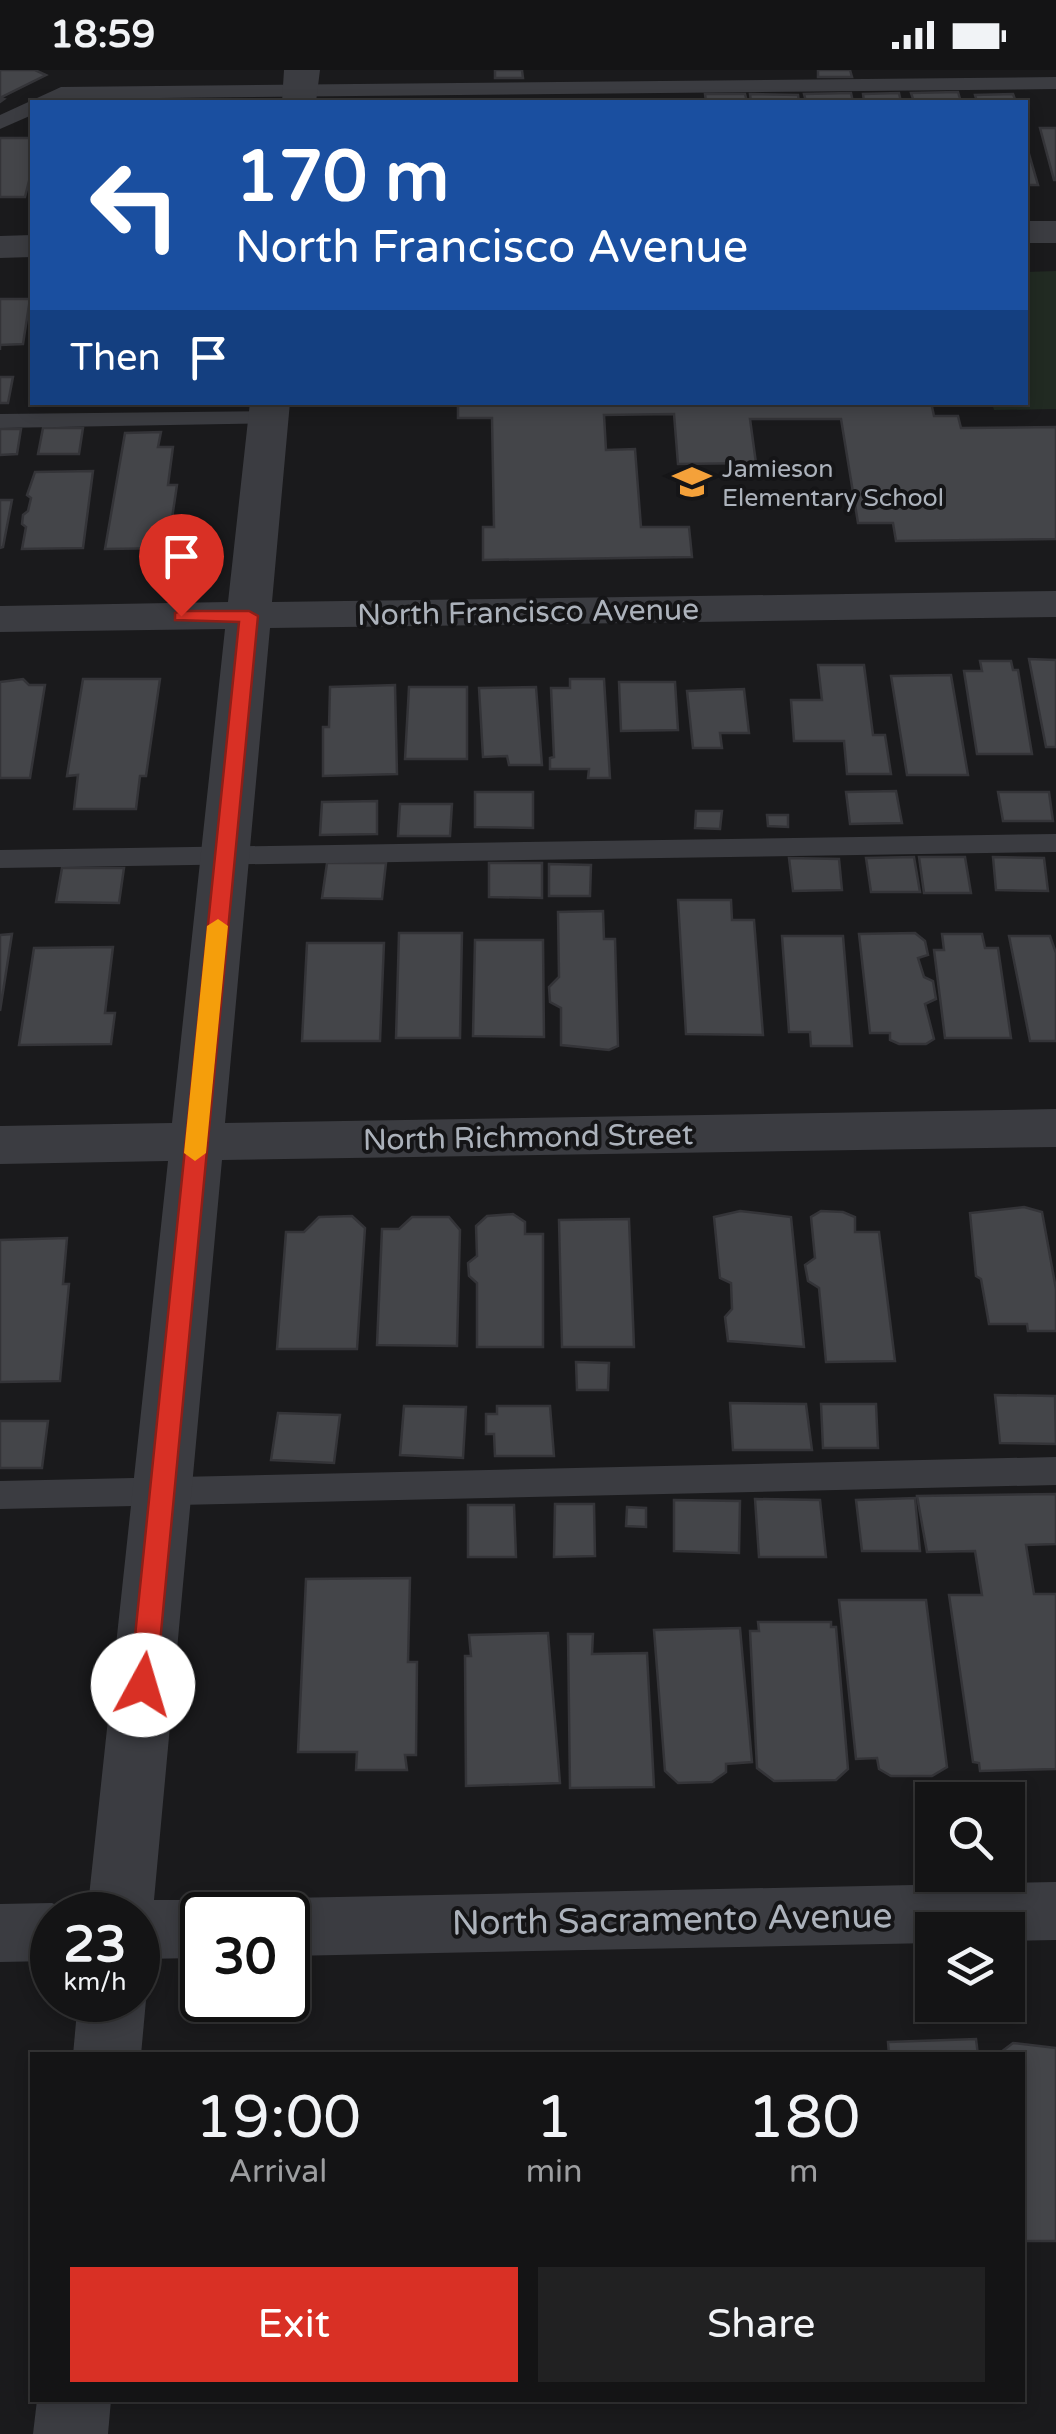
<!DOCTYPE html>
<style>
body{margin:0;font-family:"Varela Round",sans-serif;background:#212122;color:#f1f3f6;height:100vh;display:flex;flex-direction:column;font-size:38px;white-space:nowrap}
*{box-sizing:border-box;margin:0}
p{font-size:32px;color:#9d9ea0}
.icon{flex:none;width:55px;height:55px;fill:none;stroke:currentColor;stroke-width:2;stroke-linecap:round;stroke-linejoin:round}
.map{position:relative;flex:1;overflow:hidden}
.details{position:absolute;left:30px;top:1982px;width:995px;height:350px;display:flex;flex-direction:column;background:#141415;border-radius:0px;box-shadow:0 5px 15px #0003,0 0 0 2px #333334}
.details>*{flex:none}
.banner{position:absolute;left:30px;top:30px;width:998px;height:305px;border-radius:0px;box-shadow:0 5px 15px #0003,0 0 0 2px #333334;background:#1a4fa0;color:#fff;overflow:hidden}
.buttons{position:absolute;left:915px;top:1712px;display:grid;gap:20px}
.buttons a{display:grid;place-items:center;width:110px;height:110px;border-radius:0px;background:#141415;box-shadow:0 5px 15px #0003,0 0 0 2px #333334;font-size:50px}
.speed{position:absolute;left:30px;top:1822px;display:flex;gap:20px;font-size:50px;font-weight:700;text-align:center}
.speed>*{display:grid;place-content:center;width:130px;height:130px;border-radius:50%;background:#141415;box-shadow:0 5px 15px #0003,0 0 0 2px #333334;line-height:1}
.speed small{font-size:25px;font-weight:400}
.speed .limit{border:5px solid #111;border-radius:15px;background:#fff;color:#111}
.pin{position:absolute;display:grid;place-items:center;width:85px;height:85px;color:#fff;margin:-102px -42px;border-radius:50% 50% 50% 0;rotate:-45deg;box-shadow:0 0 10px #0007}
.pin .icon{rotate:45deg}
.me{position:absolute;width:110px;margin:-55px;rotate:6deg;stroke-linejoin:round;filter:drop-shadow(0 0 8px #0008)}
.turn{display:flex;align-items:center;gap:35px;height:210px;padding:0 40px;font-size:45px}
.turn .icon{width:130px;height:130px;stroke-width:2.5}
.turn b{display:block;font-size:70px;line-height:85px}
.then{display:flex;align-items:center;height:95px;padding:0 40px;background:#0003;gap:20px;font-size:38px}
.eta{display:flex;justify-content:space-evenly;align-items:center;height:170px;text-align:center}
.eta b{font-size:60px;font-weight:600;line-height:70px}
.cta{display:flex;gap:20px;margin-top:auto;padding:20px 40px}
.cta a{flex:1;height:115px;border-radius:0px;background:#d93025;color:#fff;font-size:40px;font-weight:600;line-height:115px;text-align:center}
.cta a+a{background:#212122;color:#f1f3f6}
.status{display:flex;justify-content:space-between;align-items:center;height:70px;padding:0 50px;background:#141415;direction:ltr}
.status svg{height:28px;fill:currentColor}
.map>svg:first-child{display:block}
.green{fill:#212a22}
.building{fill:#444549;stroke:#343438;stroke-width:2.5}
.lines{fill:none;stroke-linecap:round;stroke-linejoin:round}
.lane{fill:#3b3c41;fill-rule:evenodd}
.street{fill:#3b3c41;fill-rule:evenodd}
.route{fill:#d93025;stroke:#8d1f18;stroke-width:2.5}
.slow{fill:#f59e0b}
.labels{text-anchor:middle;stroke-width:8;stroke-linejoin:round;paint-order:stroke}
.far-poi-label{font-size:25px;fill:#acb2bb;stroke:#151517;text-anchor:start}
.street-label{font-size:30px;fill:#acb2bb;stroke:#151517}
.near-street-label{font-size:35px;fill:#acb2bb;stroke:#151517}
</style>
<div class="status"><b>18:59</b><svg viewBox="0 0 49 12"><path d="M0 12V9h3v3zM5 12V6h3v6zM10 12V3h3v9zM15 12V0h3v12zM26 1h20v11H26zM47 4h2v5h-2z"/></svg></div>
<div class="map">
<svg width="1056" height="2364" viewBox="0 0 1056 2364">
<rect width="100%" height="100%" fill="#1a1a1c"/>
<!-- green -->
<path class="green" d="M1056,201v138l-62,1 -2,-7 33,-1v-130z"/>
<!-- building -->
<g class="building">
<path d="M0,0h35l11,5 -46,23 4,1 -4,3z"/>
<path d="M495,0h27l1,8h-28z"/>
<path d="M818,0h32l2,7h-34z"/>
<path d="M958,22l3,10h-47l-3,-9z"/>
<path d="M851,23l2,9h-47l-2,-8z"/>
<path d="M899,23l2,9h-37l-1,-8z"/>
<path d="M705,24h40l2,8h-41z"/>
<path d="M750,24l48,1 1,7h-48z"/>
<path d="M1013,24l3,8h-39l-2,-7z"/>
<path d="M1040,58h16v52h-2z"/>
<path d="M0,68h32v31l-7,28h-25z"/>
<path d="M1025,70l13,45h-13z"/>
<path d="M0,229h30l-7,45 -23,1v5z"/>
<path d="M0,307h13l-5,26h-8z"/>
<path d="M458,332h473l3,14h24l3,12 95,-1v112l-160,2 -3,-18h-35l-17,-104h-91l6,44 -78,1 -4,-50 -70,1 2,35 29,-1 6,78h48l3,30 -209,3v-33h11l-2,-109h-34z"/>
<path d="M43,358h40l-4,26h-41z"/>
<path d="M0,359h21l-4,25 -17,1z"/>
<path d="M161,362l-3,15h15l-5,38h9l-6,40h5l-2,23 -69,1 20,-116z"/>
<path d="M93,401l-10,77 -61,1 4,-22 -4,-3 1,-9 5,-4 3,-13 -4,-3 8,-23z"/>
<path d="M0,430h12l-9,47 -3,1z"/>
<path d="M1029,589l27,1v87h-10z"/>
<path d="M980,591h31l2,9h5l14,84h-55l-13,-83h18z"/>
<path d="M818,595h46l9,70h12l6,39h-44l-3,-33h-50l-3,-41h31z"/>
<path d="M951,605l17,100h-61l-16,-99z"/>
<path d="M23,609l6,6h16l-15,93h-30v-96z"/>
<path d="M83,609h77l-14,97h-6l-4,33h-62l4,-34 -11,1z"/>
<path d="M570,609h34l6,99h-22l1,-9h-39v-11l4,-1 -3,-69h19z"/>
<path d="M619,612h56l3,48 -57,1z"/>
<path d="M395,615l2,89 -74,2v-49h6l1,-40z"/>
<path d="M409,617h58v72h-62z"/>
<path d="M536,617l6,78h-33l-2,-9 -24,1 -4,-69z"/>
<path d="M744,619l5,44h-29l2,15h-29l-6,-57z"/>
<path d="M896,721l6,32 -52,1 -4,-32z"/>
<path d="M475,722h58v36l-58,-1z"/>
<path d="M998,722h51l4,29h-50z"/>
<path d="M377,731v33l-57,1 2,-33z"/>
<path d="M400,734h52l-2,32h-52z"/>
<path d="M696,741h26l-2,18 -25,-1z"/>
<path d="M767,745h21v12l-20,-1z"/>
<path d="M914,787l6,35h-49l-5,-34z"/>
<path d="M919,787h46l6,36h-47z"/>
<path d="M993,787l51,1 4,33 -52,-1z"/>
<path d="M789,788l50,1 3,31 -49,1z"/>
<path d="M327,793h59l-4,36 -60,-1z"/>
<path d="M489,793h53v35l-53,-1z"/>
<path d="M549,794l42,1 -1,31h-41z"/>
<path d="M62,798h62l-5,35 -63,-1z"/>
<path d="M678,830h53l1,20h22l9,115 -77,-1z"/>
<path d="M603,841l1,28h11l3,107 -9,4 -48,-5v-37l-11,-6 -1,-15 10,-10 -1,-65z"/>
<path d="M399,863h63l-2,105h-64z"/>
<path d="M915,863l10,8 3,14 -10,3 6,19 9,4 3,18 -11,5 9,35 -8,5h-27l-9,-4v-7h-20l-11,-99z"/>
<path d="M12,864l-12,77v-76z"/>
<path d="M942,864h40l3,14h13l13,90h-66l-11,-88h10z"/>
<path d="M782,866h61l9,110h-41l-1,-14h-21z"/>
<path d="M1009,866h41l6,17v88h-26z"/>
<path d="M475,870h68l1,97 -71,-1z"/>
<path d="M307,873h77l-4,98h-78z"/>
<path d="M113,877l-8,66h10l-4,31 -92,1 15,-97z"/>
<path d="M1024,1137l18,5 14,77v42h-28l-1,-7h-38l-8,-45 -5,-3 -6,-63z"/>
<path d="M740,1141l51,6 13,130 -76,-6 -3,-24 7,-8 -1,-26 -11,-5 -6,-61z"/>
<path d="M821,1141l22,1 12,5v15h24l16,129 -69,1 -7,-74 -11,-7 -3,-16 10,-7 -4,-41z"/>
<path d="M513,1144l12,8v12h18v113h-66v-64l-8,-7 -1,-13 9,-7 -1,-30 11,-10z"/>
<path d="M352,1146l13,12 -8,121h-80l9,-117h18l15,-15z"/>
<path d="M412,1147h37l11,13 -3,116 -80,-1 5,-116h17z"/>
<path d="M629,1149l5,128h-72l-3,-127z"/>
<path d="M67,1168l-4,46h6l-9,97 -60,1v-142z"/>
<path d="M576,1292l33,1 -1,27h-31z"/>
<path d="M995,1325l60,1 1,48 -56,-1z"/>
<path d="M730,1333l76,1 6,46h-79z"/>
<path d="M821,1334h55l2,44h-55z"/>
<path d="M404,1336l62,1 -3,51 -63,-3z"/>
<path d="M497,1336h53l4,50h-59l-1,-22h-8v-20h11z"/>
<path d="M278,1343l62,2 -6,48 -63,-3z"/>
<path d="M0,1351h48l-6,47h-42z"/>
<path d="M1056,1424v50l-30,1 8,49h22v175l-76,2 -1,-8 -6,-1 -24,-167h33l-7,-44 -48,1 -10,-56z"/>
<path d="M915,1428l5,53h-58l-6,-51z"/>
<path d="M755,1429l65,1 6,57h-67z"/>
<path d="M674,1430l66,1 -1,52 -65,-2z"/>
<path d="M555,1434h39l1,52 -41,1z"/>
<path d="M468,1435h46l2,52h-48z"/>
<path d="M627,1437l19,1v19l-20,-1z"/>
<path d="M410,1508l-2,84h9l-1,93h-11l2,15h-51l1,-18h-59l8,-173z"/>
<path d="M839,1530h87l21,167 -15,9h-41l-12,-7 -2,-11 -21,1z"/>
<path d="M758,1552h73v5h5l12,142 -12,11 -62,1 -17,-13 -7,-137h9z"/>
<path d="M740,1558l12,134 -26,2v8l-14,10 -34,1 -13,-12 -11,-141z"/>
<path d="M548,1563l12,150 -94,3 -1,-130h6l-2,-21z"/>
<path d="M568,1564h25l-1,20 55,-1 7,134 -84,1z"/>
<path d="M976,1969l2,16h-89l-1,-13z"/>
<path d="M1013,1973l43,5v193h-34v-186h-25z"/>
</g>
<g class="lines">
<!-- lane -->
<g class="lane">
<path d="M1056,7v12l-992,10 -32,3v13l-32,14v-14l61,-28z"/>
<path d="M268,341l9,2 3,5 -3,5 -277,5v-14z"/>
<path d="M1056,764v18l-1056,16v-18z"/>
<path d="M1056,1387v28l-1056,24v-28z"/>
</g>
<!-- street -->
<g class="street">
<path d="M284,0h36l-4,32h-34z"/>
<rect x="1025" y="151" width="31" height="22"/>
<path d="M32,165v22l-32,1v-22z"/>
<path d="M250,332h40l-18,200 784,-11v26l-786,11 -45,495 831,-14v38l-834,13 -68,740h48l23,8 4,7h-27v43l-64,1v-44h-51l81,-754 -168,3v-38l172,-3 53,-494 -225,3v-26l228,-4z"/>
<path d="M1056,1812v58l-48,1v-11h-76v13l-644,13v-41h-28l5,-9 23,-8z"/>
<path d="M52,1833l25,12h-25v46l-52,1v-58z"/>
<path d="M138,1912l8,18 -5,55h-68l5,-55h60z"/>
<path d="M37,2330h74l-3,34h-75z"/>
</g>
</g>
<!-- route -->
<path class="route" d="M181,541h68l9,5 -102,1069 -4,8 -9,3 -9,-3 -4,-8 109,-1063 -64,-2v-7z"/>
<!-- slow -->
<path class="slow" d="M218,849l10,7 -22,227 -11,8 -11,-8 23,-227z"/>
<!-- icons -->
<defs>
<g id="school-bare" transform="scale(3)"><path d="M0-5L7-2L0 1L-7-2ZM-4 1L0 2.5L4 1V4Q0 6-4 4Z" fill="#f4a13a" stroke="#151517" stroke-width="2.5" paint-order="stroke"/></g>
</defs>
<g fill-rule="evenodd">
<use href="#school-bare" x="692" y="412"/>
</g>
<g class="labels">
<!-- far-poi labels -->
<g class="far-poi-label">
<text x="722" y="407">Jamieson<tspan x="722" dy="29">Elementary School</tspan></text>
</g>
<!-- street labels -->
<g class="street-label">
<text transform="translate(528 542) rotate(-1)" y="10">North Francisco Avenue</text>
<text transform="translate(528 1067) rotate(-1)" y="10">North Richmond Street</text>
</g>
<!-- near-street labels -->
<g class="near-street-label">
<text transform="translate(672 1849) rotate(-1)" y="12">North Sacramento Avenue</text>
</g>
</g>
</svg>
<div class="buttons">
<a><svg class="icon" aria-label="search" viewBox="0 0 24 24"><circle cx="10" cy="10" r="6"/><path d="M15 15l6 6"/></svg></a>
<a><svg class="icon" aria-label="layers" viewBox="0 0 24 24"><path d="M12 4l9 5-9 5-9-5zM3 14l9 5 9-5"/></svg></a>
</div>
<div class="speed"><div>23<small>km/h</small></div><div class="limit">30</div></div>
<div class="pin" style="left:181px;top:546px;background:#d93025"><svg class="icon" aria-label="arrive" viewBox="0 0 24 24"><path d="M6 21V4h12l-3 4 3 4H6"/></svg></div>
<svg class="me" style="left:143px;top:1615px" viewBox="-20 -20 40 40"><circle r="19" fill="#fff"/><path d="M0-13L10 11 0 6-10 11z" fill="#d93025"/></svg>
<div class="banner">
<div class="turn"><svg class="icon" aria-label="left" viewBox="0 0 24 24"><path d="M17 20v-9H6M10 6l-5 5 5 5"/></svg><div><b>170 m</b>North Francisco Avenue</div></div>
<div class="then">Then<svg class="icon" aria-label="arrive" viewBox="0 0 24 24"><path d="M6 21V4h12l-3 4 3 4H6"/></svg></div>
</div>
<section class="details">
<div class="eta">
<div><b>19:00</b><p>Arrival</p></div>
<div><b>1</b><p>min</p></div>
<div><b>180</b><p>m</p></div>
</div>
<div class="cta"><a>Exit</a><a>Share</a></div>
</section>
</div>
